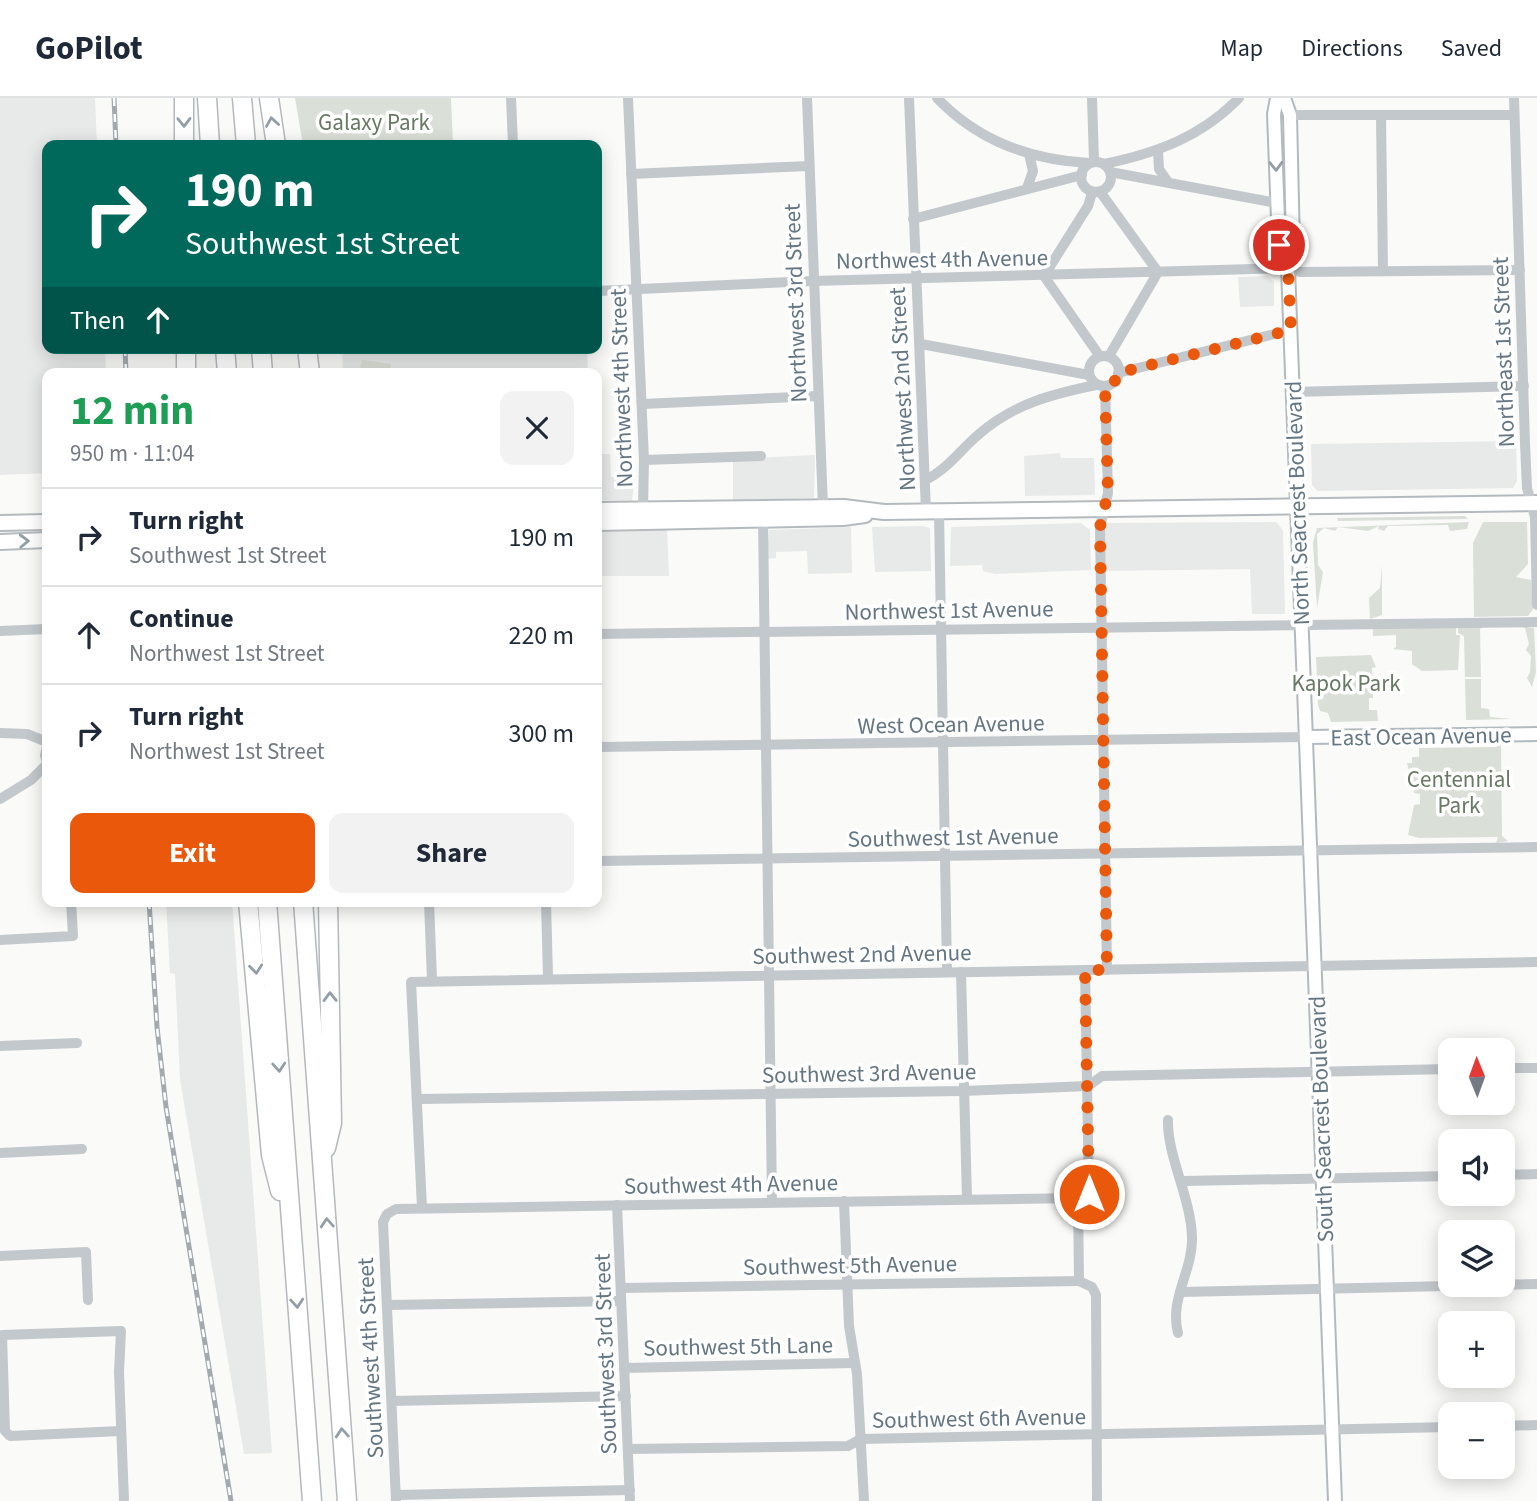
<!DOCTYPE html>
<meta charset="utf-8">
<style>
body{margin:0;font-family:"Source Sans 3",sans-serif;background:#f2f2f3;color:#1f2937;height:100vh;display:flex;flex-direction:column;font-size:26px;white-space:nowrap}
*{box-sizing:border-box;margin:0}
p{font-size:23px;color:#747a83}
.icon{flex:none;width:38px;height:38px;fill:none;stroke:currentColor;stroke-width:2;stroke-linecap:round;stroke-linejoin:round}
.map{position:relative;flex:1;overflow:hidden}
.panel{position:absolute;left:42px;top:270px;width:560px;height:539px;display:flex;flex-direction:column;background:#fff;border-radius:14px;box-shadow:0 4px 18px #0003}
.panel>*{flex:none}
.guide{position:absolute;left:42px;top:42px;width:560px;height:214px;border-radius:14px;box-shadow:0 4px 18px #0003;background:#00695c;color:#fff;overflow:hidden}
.needle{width:46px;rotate:359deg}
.controls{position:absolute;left:1438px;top:940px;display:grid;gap:14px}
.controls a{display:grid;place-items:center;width:77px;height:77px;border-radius:14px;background:#fff;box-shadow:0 4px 18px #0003;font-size:35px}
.pin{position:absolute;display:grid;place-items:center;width:60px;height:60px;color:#fff;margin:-30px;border:4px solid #fff;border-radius:50%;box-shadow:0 2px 7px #0007}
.me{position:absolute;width:77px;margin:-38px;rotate:0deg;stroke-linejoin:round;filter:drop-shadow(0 0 5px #0008)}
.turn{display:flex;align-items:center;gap:24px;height:147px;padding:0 28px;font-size:32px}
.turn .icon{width:91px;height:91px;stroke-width:2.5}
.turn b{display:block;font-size:49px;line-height:60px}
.then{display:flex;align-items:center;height:66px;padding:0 28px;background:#0003;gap:14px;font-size:26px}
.round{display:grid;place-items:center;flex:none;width:74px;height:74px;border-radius:14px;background:#f2f2f3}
.head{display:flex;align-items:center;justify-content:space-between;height:119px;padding:0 28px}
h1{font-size:42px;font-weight:700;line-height:52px;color:#1e9e55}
.cta{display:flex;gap:14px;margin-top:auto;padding:14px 28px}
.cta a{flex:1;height:80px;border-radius:14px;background:#ea580c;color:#fff;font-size:28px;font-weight:700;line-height:80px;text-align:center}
.cta a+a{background:#f2f2f3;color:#1f2937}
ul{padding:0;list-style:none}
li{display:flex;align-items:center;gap:21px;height:98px;padding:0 28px;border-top:2px solid #e0e1e3}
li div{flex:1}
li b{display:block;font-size:26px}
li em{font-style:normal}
header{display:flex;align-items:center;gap:42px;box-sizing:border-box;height:98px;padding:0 35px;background:#fff;border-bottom:2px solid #e0e1e3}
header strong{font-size:33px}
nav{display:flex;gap:38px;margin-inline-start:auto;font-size:24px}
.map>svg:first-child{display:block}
.built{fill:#e8e9e9}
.green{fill:#dadfd7}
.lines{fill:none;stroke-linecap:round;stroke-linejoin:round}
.secondary-casing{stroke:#b3babf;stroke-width:16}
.primary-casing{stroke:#b5babe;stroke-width:18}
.highway-casing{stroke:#b4b9bd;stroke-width:21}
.street{stroke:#c3c8cc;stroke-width:10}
.secondary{stroke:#fff;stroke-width:12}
.primary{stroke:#fff;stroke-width:14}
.highway{stroke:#fff;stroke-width:18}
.rail-casing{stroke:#a2aab0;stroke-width:5}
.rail{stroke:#fff;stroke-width:2.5;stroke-dasharray:8;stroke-linecap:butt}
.oneway{stroke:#939fa8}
.route{stroke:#ea580c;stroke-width:12;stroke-dasharray:0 21.6}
.labels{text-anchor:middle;stroke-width:7;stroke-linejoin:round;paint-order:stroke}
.park-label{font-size:23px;fill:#687a64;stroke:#fff}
.street-label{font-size:23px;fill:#657683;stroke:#fff}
</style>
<header>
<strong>GoPilot</strong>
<nav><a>Map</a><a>Directions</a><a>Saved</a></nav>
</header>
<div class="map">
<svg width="1537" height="1403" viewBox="0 0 1537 1403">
<rect width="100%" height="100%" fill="#fafaf8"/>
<!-- built -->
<g class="built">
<path d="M0,0h95l2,47h-50v203h58l1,25h-59v100l-47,2z"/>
<path d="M1267,178l7,5v25l-34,1 -2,-30z"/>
<path d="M342,250h245l1,25h-245z"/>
<path d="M1516,343l1,40 -4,7 -195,3 -6,-6 -1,-41z"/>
<path d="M1060,355l1,5h33l1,37 -70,1 -1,-40z"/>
<path d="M597,356h13l1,23 24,-1 -3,25 -35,-1z"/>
<path d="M815,357l-1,43 -81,2v-41z"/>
<path d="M1276,424l7,8 2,84h-33l-2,-45 -146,2 -1,-32 5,-16z"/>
<path d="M1081,425l9,7 1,40 -96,4 -12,-3 -1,-6 -32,1 1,-39z"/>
<path d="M924,428l6,2 1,43 -56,1 -3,-45z"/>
<path d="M851,429l1,46 -44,1 -1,-23 -31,1v6l-10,1 3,-29z"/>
<path d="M667,431l2,47h-72v-44z"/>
<path d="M166,803h66l40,552 -28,1 -64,-374 -5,-106 -5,-1z"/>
</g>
<!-- green -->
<g class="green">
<path d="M295,0h156l2,47h-150z"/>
<path d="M362,262l29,4 -1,9h-31z"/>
<path d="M1465,418l3,3 -130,2 -1,-3z"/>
<path d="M1469,424l-2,7 -17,2 -2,-6 -60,1 -4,5 -6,-2 1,-3 -11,5 -30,-4 -3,4 -11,-3 -7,6 1,31 5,7 -6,36 -4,-65 4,-15z"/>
<path d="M1483,424h44l1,42 -12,13 15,3 2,29 -5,7 -54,1 -1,-74z"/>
<path d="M1382,467v50l-12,4 -1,-21 11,-10z"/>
<path d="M1456,528v9h4l-2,35 -36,1 -10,-7v-13l-19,-2 3,-2v-12l-23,1v-8z"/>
<path d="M1458,528h28l-6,3 1,48h-16l-1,-41 -6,-3z"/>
<path d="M1519,528l15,2 2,44 -4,15 -5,-9 3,-6 1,-16 -5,-6 3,-6 -4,-16z"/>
<path d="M1371,557l5,12 -4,1 1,30h-4v12h8l1,11 -47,1 -3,-9 -8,-2 -2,-6 -2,-48z"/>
<path d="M1465,581h16v29l8,1 1,8 22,2 -46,1z"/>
<path d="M1497,644h4l1,94 6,5 -12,2 2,-6 -79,1 -11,-3 6,-30 6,-1v-10l-6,-1 -7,-30h5v-6h7v-9l78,-1z"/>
</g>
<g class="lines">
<!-- secondary casing -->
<g class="secondary-casing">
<g id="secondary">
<path d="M1277,0l-3,16 5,131 9,22"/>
<path d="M1284,0l6,17 3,131 -5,22 47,1233"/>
<path d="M1306,639l231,-3"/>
</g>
</g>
<!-- primary casing -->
<g class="primary-casing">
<g id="primary">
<path d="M597,412l247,-3 40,5 653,-9"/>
<path d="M0,425l47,-1"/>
<path d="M597,425l246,-5 22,-3"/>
<path d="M0,444l47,-2"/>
</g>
</g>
<!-- highway casing -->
<g class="highway-casing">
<g id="highway">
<path d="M184,0v47"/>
<path d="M207,0l3,47"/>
<path d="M242,0l4,47"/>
<path d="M269,0l7,47"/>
<path d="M186,250v25"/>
<path d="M225,250l2,25"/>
<path d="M261,250l2,25"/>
<path d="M307,250l3,25"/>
<path d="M248,803l23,254 9,36"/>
<path d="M267,803l45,600"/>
<path d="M303,803l44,600"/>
<path d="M326,1050l6,-25 -4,-222"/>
</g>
</g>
<!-- street -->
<g class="street">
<path d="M511,0l2,47"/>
<path d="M628,0l16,362 -1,49"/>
<path d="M807,0l16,409"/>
<path d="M909,0l17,413"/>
<path d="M937,0c41,43 94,62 152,65"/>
<path d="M1092,0l2,63"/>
<path d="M1514,0l11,345 2,45 8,29 2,88"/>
<path d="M1290,17h224"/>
<path d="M1381,18l2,155"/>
<path d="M1158,53l1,18 9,13"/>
<circle cx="1096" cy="79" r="15"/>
<path d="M1104,66c53,-11 97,-27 135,-66"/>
<path d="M1110,74l167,31"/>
<path d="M631,76l178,-8"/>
<path d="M1027,90l6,-17 -4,-17"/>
<path d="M1092,95l-4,13 -44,70 55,79"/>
<path d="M1101,95l57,79 -49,84"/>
<path d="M913,121l169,-44"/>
<path d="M597,193l216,-10 475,-13 12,4 220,-2"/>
<path d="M921,246l168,31"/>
<circle cx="1104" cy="273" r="15"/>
<path d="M1118,275l173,-43"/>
<path d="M1105,289l3,106 -8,34 7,443"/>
<path d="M1293,294l231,-6"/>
<path d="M642,306l176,-8"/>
<path d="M644,362l117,-4"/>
<path d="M925,382c22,-10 35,-30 53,-45 35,-31 74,-41 118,-50"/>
<path d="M939,413l8,461"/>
<path d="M763,421l9,683"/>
<path d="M0,533l47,-2"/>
<path d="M597,536l940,-12"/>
<path d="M0,635l27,1 20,8"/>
<path d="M47,649l-2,8 2,8"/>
<path d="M597,649l709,-10"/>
<path d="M0,701l31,-19 16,-16"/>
<path d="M597,763l940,-14"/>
<path d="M429,803l3,79"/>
<path d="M546,803l2,76"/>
<path d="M0,842l73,-4 -2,-35"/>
<path d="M1085,872l4,224 -11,4 1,83 13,6 4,8 1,206"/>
<path d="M961,874l6,227"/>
<path d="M0,948l77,-3"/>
<path d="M1503,970h34"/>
<path d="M417,1001l546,-8 125,-5 14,-10 349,-7"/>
<path d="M1168,1022c-1,36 23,78 24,117 1,34 -23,62 -14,96"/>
<path d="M0,1055l82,-4"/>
<path d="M1503,1077l34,-1"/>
<path d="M1183,1083l268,-5"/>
<path d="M844,1103l5,125 8,48 7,127"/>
<path d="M617,1107l13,296"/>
<path d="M422,1109l-11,-225 1126,-20"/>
<path d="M0,1158l86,-4 2,48"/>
<path d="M621,1190l458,-7"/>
<path d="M1180,1194l357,-8"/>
<path d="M388,1207l233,-4"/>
<path d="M624,1270l229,-5"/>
<path d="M392,1303l234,-5"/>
<path d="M1503,1328l34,-1"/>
<path d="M121,1333l-111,5 -5,-5 -3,-96 119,-4 -2,41 5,129"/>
<path d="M628,1351l220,-3 13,-7 590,-12"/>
<path d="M396,1397l234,-5"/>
<path d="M396,1403l-13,-279 4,-8 9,-5 682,-11"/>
</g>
<!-- secondary -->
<use href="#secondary" class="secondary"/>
<!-- primary -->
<use href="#primary" class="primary"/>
<!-- highway -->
<use href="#highway" class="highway"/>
<!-- rail casing -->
<g class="rail-casing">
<g id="rail">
<path d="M114,0l2,47"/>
<path d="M125,250l1,25"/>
<path d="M149,803l8,126 9,80 65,394"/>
</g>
</g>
<!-- rail -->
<use href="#rail" class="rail"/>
</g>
<!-- one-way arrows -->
<defs><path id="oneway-chevron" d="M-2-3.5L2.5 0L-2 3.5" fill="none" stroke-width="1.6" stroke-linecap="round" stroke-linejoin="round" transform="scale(1.75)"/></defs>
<g class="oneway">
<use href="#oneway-chevron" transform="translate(184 24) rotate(89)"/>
<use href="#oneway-chevron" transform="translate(272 24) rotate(-99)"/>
<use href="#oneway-chevron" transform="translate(1276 68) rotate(88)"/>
<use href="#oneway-chevron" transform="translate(24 443) rotate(-2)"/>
<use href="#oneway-chevron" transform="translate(256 871) rotate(84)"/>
<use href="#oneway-chevron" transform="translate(330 899) rotate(-91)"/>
<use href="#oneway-chevron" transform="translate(279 969) rotate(86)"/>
<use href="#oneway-chevron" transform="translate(327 1125) rotate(-94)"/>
<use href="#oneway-chevron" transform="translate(297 1205) rotate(86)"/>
<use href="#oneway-chevron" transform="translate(342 1335) rotate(-94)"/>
</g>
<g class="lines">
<!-- route -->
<path class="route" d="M1089,1096l-4,-224h22l-7,-443 8,-34 -3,-106 9,-4 4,-10 173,-43 -3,-62 -9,-23"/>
</g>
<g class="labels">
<!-- park labels -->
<g class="park-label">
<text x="374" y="32">Galaxy Park</text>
<text x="1346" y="593">Kapok Park</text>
<text x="1459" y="689">Centennial<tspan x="1459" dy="26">Park</tspan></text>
</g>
<!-- street labels -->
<g class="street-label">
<text transform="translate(942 161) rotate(-1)" y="8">Northwest 4th Avenue</text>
<text transform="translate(795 205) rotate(-92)" y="8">Northwest 3rd Street</text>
<text transform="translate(1503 254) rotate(-92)" y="8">Northeast 1st Street</text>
<text transform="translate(621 290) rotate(-92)" y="8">Northwest 4th Street</text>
<text transform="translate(902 291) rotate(-93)" y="8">Northwest 2nd Street</text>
<text transform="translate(1297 405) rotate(-92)" y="8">North Seacrest Boulevard</text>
<text transform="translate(949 512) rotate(-1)" y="8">Northwest 1st Avenue</text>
<text transform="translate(951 626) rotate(-1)" y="8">West Ocean Avenue</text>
<text transform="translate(1421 638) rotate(-1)" y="8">East Ocean Avenue</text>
<text transform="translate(953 739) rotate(-1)" y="8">Southwest 1st Avenue</text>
<text transform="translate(862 856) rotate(-1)" y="8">Southwest 2nd Avenue</text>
<text transform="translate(869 975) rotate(-1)" y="8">Southwest 3rd Avenue</text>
<text transform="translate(1321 1021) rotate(-92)" y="8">South Seacrest Boulevard</text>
<text transform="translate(731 1086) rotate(-1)" y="8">Southwest 4th Avenue</text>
<text transform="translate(850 1167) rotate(-1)" y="8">Southwest 5th Avenue</text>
<text transform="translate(738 1248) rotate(-1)" y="8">Southwest 5th Lane</text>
<text transform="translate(605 1256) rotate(-92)" y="8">Southwest 3rd Street</text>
<text transform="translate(370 1260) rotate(-93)" y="8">Southwest 4th Street</text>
<text transform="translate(979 1320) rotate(-1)" y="8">Southwest 6th Avenue</text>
</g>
</g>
</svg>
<div class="controls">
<a><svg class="needle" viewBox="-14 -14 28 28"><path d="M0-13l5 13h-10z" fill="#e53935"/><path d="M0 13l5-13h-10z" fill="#747a83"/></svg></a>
<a><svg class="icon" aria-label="sound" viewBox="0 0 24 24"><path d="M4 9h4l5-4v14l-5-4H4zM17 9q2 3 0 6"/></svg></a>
<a><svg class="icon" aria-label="layers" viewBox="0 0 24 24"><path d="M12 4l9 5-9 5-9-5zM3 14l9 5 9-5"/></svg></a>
<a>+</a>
<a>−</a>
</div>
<div class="pin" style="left:1279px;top:147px;background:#d93025"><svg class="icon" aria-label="arrive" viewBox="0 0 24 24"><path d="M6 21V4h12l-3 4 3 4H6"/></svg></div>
<svg class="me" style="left:1089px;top:1096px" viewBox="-20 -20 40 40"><circle r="17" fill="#ea580c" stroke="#fff" stroke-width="3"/><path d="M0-11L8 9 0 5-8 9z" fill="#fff"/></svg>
<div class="guide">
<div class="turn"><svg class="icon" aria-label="right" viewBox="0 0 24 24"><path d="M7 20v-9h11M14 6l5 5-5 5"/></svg><div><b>190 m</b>Southwest 1st Street</div></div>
<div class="then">Then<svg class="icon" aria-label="ahead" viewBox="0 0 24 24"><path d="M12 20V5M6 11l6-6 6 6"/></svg></div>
</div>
<section class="panel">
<div class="head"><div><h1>12 min</h1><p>950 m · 11:04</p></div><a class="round"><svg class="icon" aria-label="close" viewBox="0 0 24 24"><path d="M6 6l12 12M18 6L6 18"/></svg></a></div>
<ul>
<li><svg class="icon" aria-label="right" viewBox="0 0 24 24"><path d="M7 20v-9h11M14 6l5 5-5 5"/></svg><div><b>Turn right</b><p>Southwest 1st Street</p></div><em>190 m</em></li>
<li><svg class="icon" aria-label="ahead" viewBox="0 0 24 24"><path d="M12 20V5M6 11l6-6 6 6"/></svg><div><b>Continue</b><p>Northwest 1st Street</p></div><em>220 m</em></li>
<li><svg class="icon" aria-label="right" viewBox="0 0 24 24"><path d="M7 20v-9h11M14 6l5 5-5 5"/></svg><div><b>Turn right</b><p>Northwest 1st Street</p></div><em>300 m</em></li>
</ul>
<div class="cta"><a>Exit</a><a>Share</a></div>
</section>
</div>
